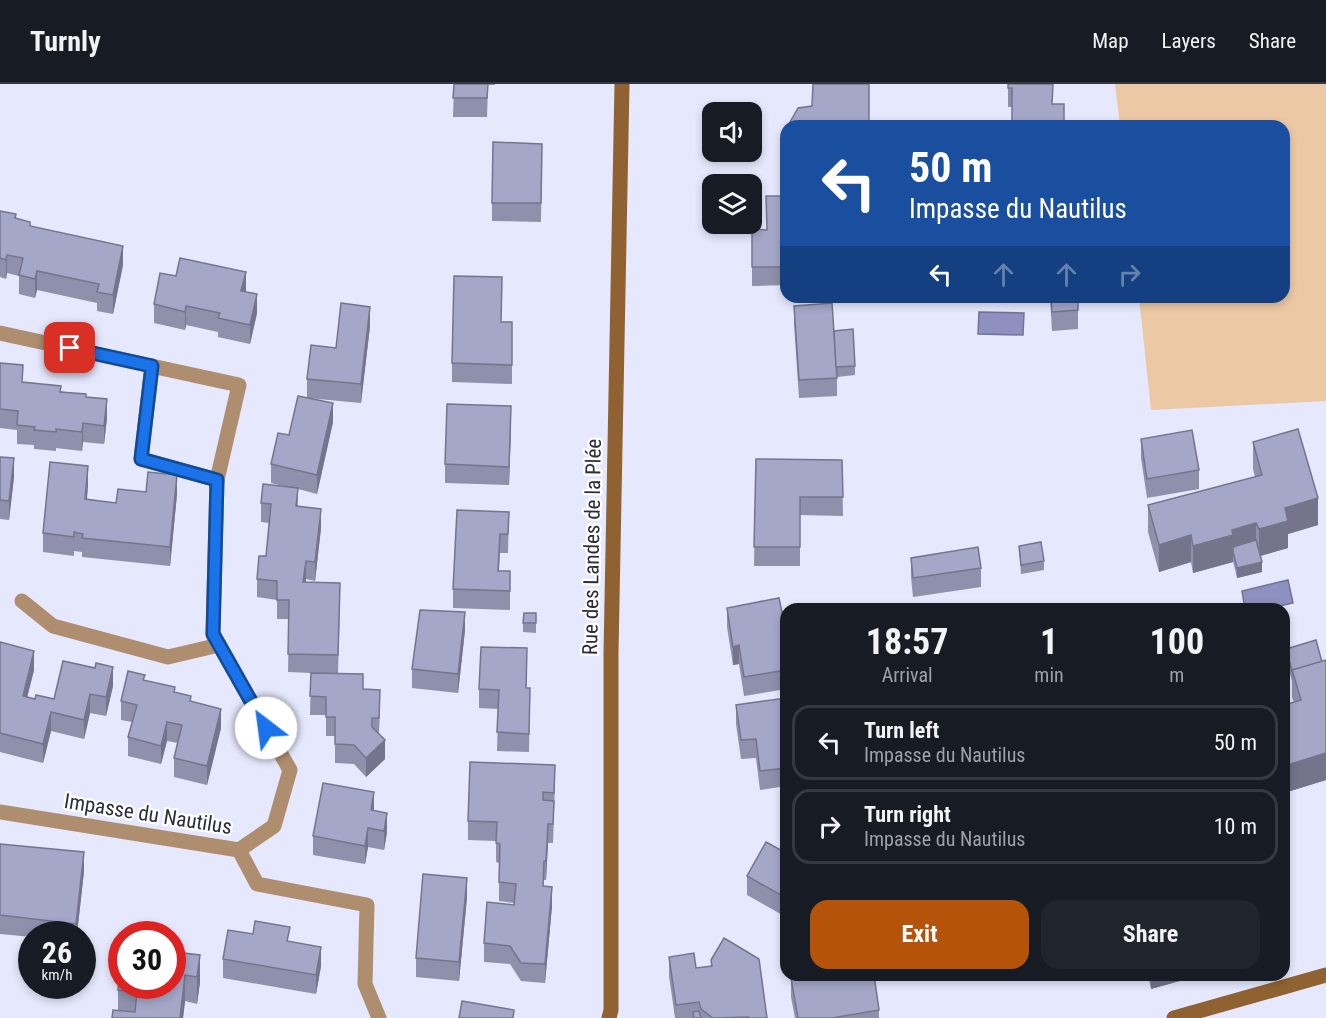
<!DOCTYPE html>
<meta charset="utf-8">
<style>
body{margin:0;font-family:"Roboto Condensed",sans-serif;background:#20242c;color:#f1f3f6;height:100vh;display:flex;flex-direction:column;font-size:22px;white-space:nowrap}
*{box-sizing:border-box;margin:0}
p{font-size:20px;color:#9ea1a6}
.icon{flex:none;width:33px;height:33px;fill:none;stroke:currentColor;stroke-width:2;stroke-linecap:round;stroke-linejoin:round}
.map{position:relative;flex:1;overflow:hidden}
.side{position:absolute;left:780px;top:519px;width:510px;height:378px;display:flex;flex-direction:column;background:#171b24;border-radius:18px;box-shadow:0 3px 9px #0003}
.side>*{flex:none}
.hud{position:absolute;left:780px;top:36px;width:510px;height:183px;border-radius:18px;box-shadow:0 3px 9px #0003;background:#1a4fa0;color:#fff;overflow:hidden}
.tools{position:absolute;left:702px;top:18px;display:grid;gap:12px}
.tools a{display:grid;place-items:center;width:60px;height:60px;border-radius:12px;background:#171b24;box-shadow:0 3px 9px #0003;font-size:30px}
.speed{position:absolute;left:18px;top:837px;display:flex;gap:12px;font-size:30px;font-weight:700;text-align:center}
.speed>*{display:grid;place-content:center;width:78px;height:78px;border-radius:50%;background:#171b24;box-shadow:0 3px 9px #0003;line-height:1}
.speed small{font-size:15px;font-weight:400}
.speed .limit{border:9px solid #d22;background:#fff;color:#111}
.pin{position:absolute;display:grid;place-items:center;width:51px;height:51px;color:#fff;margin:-26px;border-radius:12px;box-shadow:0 3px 9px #0006}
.me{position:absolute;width:66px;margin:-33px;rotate:330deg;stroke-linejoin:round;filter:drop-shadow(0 0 4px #0008)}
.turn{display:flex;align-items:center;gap:21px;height:126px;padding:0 30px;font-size:27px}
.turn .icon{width:78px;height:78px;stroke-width:2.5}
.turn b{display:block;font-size:42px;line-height:51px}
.lanes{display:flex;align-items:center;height:57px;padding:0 30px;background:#0003;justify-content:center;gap:30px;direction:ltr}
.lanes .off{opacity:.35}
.eta{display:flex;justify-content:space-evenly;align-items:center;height:102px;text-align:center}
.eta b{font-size:36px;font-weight:700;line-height:42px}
.action{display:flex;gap:12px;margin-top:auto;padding:12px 30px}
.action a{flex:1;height:69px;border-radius:18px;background:#b45309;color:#fff;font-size:24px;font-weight:700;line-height:69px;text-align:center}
.action a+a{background:#20242c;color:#f1f3f6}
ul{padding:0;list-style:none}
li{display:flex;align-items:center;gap:18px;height:75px;margin:0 12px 9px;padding:0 18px;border:3px solid #363941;border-radius:18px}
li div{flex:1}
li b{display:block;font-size:22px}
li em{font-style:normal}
header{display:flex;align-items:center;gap:36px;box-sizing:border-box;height:84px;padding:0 30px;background:#171b24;border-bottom:2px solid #363941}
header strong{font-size:28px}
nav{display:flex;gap:33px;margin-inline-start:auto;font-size:21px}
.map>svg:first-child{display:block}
.green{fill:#edc8a5}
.water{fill:#8e90bf;stroke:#717297;stroke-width:1.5}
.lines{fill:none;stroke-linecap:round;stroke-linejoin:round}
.street{stroke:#af8e6f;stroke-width:15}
.secondary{stroke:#906231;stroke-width:15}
.wall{fill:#8e90ac}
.shaded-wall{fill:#74758c}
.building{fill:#a5a7c8;stroke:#74758c;stroke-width:1.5}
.route-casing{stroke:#114b97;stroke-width:15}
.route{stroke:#1a73e8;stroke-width:10}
.labels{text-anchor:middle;stroke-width:4.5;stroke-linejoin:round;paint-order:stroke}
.street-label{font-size:21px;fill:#2c2d3a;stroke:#fff}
</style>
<header>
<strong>Turnly</strong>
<nav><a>Map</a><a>Layers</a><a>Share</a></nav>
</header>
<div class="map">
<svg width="1326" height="934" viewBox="0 0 1326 934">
<rect width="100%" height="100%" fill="#e6e8fd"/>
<!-- green -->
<path class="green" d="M1115,0h211v317l-175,9 -12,-113h145v-171h-164z"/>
<!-- water -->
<g class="water">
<path d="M979,228l45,1 -1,22 -45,-1z"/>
<path d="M1288,496l5,23 -27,6h-21l-3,-18z"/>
</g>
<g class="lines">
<!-- street -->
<g class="street">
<path d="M0,249l239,52 -22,95 -4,154 77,136 -16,56 -35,24 -239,-38"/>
<path d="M152,282l-11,93 76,21"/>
<path d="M22,517l31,25 115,31 51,-12"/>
<path d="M239,766l18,34 110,21 -2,79 14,34"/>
</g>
<!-- secondary -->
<g class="secondary">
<path d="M609,934l2,-8v-357l11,-569"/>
<path d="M1174,934l152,-43"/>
</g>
</g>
<!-- wall -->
<g class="wall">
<path d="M454,0h41v1h-7l-1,32h-34z"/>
<path d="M1008,0l45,20 11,22h-52v-19h-4z"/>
<path d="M542,60l-1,78 -49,-1v-18z"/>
<path d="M786,112v89l-34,1v-57l14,1z"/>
<path d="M0,127l30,15 93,39 -10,49 -16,-3v-8l-60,-13 -2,8 -16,-4v-18l-12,-3 -1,6 -6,-2z"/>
<path d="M245,208l12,21 -7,31 -32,-7v-5l-32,-7 -1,5 -31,-7v-19z"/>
<path d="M1050,213h28v32l-26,2z"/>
<path d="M794,222l40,25 21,35v9l-18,2v19l-38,2 -5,-74z"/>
<path d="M502,238h10v62l-60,-2v-19z"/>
<path d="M370,242l-9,77 -54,-5v-19l29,-31z"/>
<path d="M0,279l23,19 63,15 21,21 -3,26 -21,-2 -1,9 -26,-3v3l-22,-2v-4l-17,-1v-14l-17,-2z"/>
<path d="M333,338l-16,72 -19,-5v17l23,22 -6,53 -9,-2v3l34,20 -2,71 25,16 17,20 -1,25 6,25 -19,18 -12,-13 -19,-1v-27h-9v-21h-16l1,-42 -23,-1 1,-53h-12v-19l-20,-3v-18l9,-23 3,-33 -8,-1v-19l26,-16 -16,-4v-19l18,-29z"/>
<path d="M511,341l-2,60 -64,-2v-19z"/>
<path d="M1141,355l58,31v19l-52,9 -6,-40z"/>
<path d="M1253,358l65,83 -30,9v14l-27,8 1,16 -25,6 -4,-17v1l-40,11 -2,-11 -32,10 -11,-40v-27l107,-28 -2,-8z"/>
<path d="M0,373l14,20 -5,43 -9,-1z"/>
<path d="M756,375l86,1 1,56 -43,-1v51h-46z"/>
<path d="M88,401l-1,15 29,3 30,-11 31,2 -7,72 -88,-9v-5l-8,-1v5l-31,-4v-19z"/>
<path d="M509,428l-1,41h-8l-1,18 11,19v20l-57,-2v-19z"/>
<path d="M1019,462l25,15v9l-23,4z"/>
<path d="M911,474l70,10v19l-68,10 -2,-20z"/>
<path d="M727,524l59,18v63l-42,7 -5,-32 -6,1 -6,-38z"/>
<path d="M536,529v20l-13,-1v-9z"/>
<path d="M465,546l-7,63 -46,-5v-19z"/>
<path d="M0,558l34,28 -7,27 8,2h19l59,-13 -7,30 -16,-3 -6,26 -33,-8 -8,32 -43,-11z"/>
<path d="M1286,565l36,13 4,-2v120l-42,13 10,-91 -2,-5v-16l-6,-23z"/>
<path d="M527,583l-1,21h4l-1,64 -32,-1 1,-42 -19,-1v-19z"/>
<path d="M145,596l30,12 16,10 30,26 -14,57 -33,-8v-19l4,-15 -11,-2 -6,23 -33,-8v-19l4,-15 -11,-2v-19z"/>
<path d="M786,614v88l-26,4 -4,-32 -15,1 -5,-35v-19z"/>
<path d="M555,700l-2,59h-5l-2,37h-2l-1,6 9,20 -7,77 -24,-2 -11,-17 -26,-2v-19l30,-38v-2l-15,-2v-38l-3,-1v-21l-28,-1v-19z"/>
<path d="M374,727l13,21 -3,18 -16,-3 -3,17 -52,-9v-19z"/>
<path d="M0,760l84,27 -7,63h-45v3l-32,-3z"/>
<path d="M786,769v64l-39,-22v-19z"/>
<path d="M467,813l-8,84 -43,-4v-19z"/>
<path d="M290,857l31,25 -5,28 -93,-16v-19z"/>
<path d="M200,871v27l-3,22 -12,-3 -2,17 -65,-8v-20l54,-4z"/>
<path d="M669,873l27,11 15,-2v-6l56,58h-92l-6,-42z"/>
<path d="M1148,891h53l-50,14z"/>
<path d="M829,892l50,34v8h-84l-4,-21v-19z"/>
</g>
<!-- shaded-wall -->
<g class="shaded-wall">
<path d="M123,162v19l-10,49v-19z"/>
<path d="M7,171v18l-1,6v-19z"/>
<path d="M37,187v19l-2,8v-19z"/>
<path d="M246,188v19h-5z"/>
<path d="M257,210v19l-7,31v-19z"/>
<path d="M186,222v19l-1,5v-18z"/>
<path d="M370,223v19l-9,77v-19z"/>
<path d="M107,315v19l-3,26v-18z"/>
<path d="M333,319v19l-16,72v-19z"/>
<path d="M511,322v19l-2,60v-18z"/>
<path d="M83,339v19l-1,9v-19z"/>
<path d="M14,374v19l-5,43v-19z"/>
<path d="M88,382v19l-3,33v-19z"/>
<path d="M177,391v19l-7,72v-19z"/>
<path d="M1318,414v27l-30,9v14l-29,8v-27l26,-21z"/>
<path d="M321,425v19l-6,53v-19z"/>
<path d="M1256,439v27l-23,1v11l-40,11v-27l39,-16z"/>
<path d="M1191,451v27l-32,10v-27z"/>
<path d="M306,477v18l-3,22v-19z"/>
<path d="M1262,478v10l-25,6v-10z"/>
<path d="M465,528v18l-7,63v-19z"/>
<path d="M739,561v19l-6,1v-18z"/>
<path d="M34,567v19l-11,44v-18z"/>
<path d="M113,583v19l-7,30v-19z"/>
<path d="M90,610v19l-6,26v-19z"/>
<path d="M221,625v19l-14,57v-19z"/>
<path d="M51,628v19l-8,32v-19z"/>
<path d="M167,638v19l-6,23v-18z"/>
<path d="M385,656v19l-19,18v-19z"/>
<path d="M1326,669v27l-42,13v-27z"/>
<path d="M374,708v19l-3,-1z"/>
<path d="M387,729v19l-3,18v-19z"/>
<path d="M548,740v19l-2,37v-19z"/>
<path d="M368,744v19l-3,17v-18z"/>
<path d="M84,768v19l-7,63h-1v-10z"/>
<path d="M467,794v19l-8,84v-19z"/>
<path d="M552,803v19l-7,77v-19z"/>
<path d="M321,863v19l-5,28v-19z"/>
<path d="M200,871v27l-3,22v-27z"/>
<path d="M185,891v26l-2,17h-3z"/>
<path d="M1151,891h50l-50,14z"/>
</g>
<!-- building -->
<g class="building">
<path d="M454,0h34l-1,14h-34z"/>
<path d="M813,0h56v42h-78l-1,-4 8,-14 14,-2z"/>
<path d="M1008,0h45l-1,20h12v22h-20v-4h-32v-34h-4z"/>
<path d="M493,58l49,2 -1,59h-49z"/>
<path d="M766,112h20v71h-34v-38l15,1z"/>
<path d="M0,127l16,3 -1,4 15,4v4l93,20 -10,49 -16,-3 2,-8 -62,-13 -2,8 -16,-4 4,-17 -16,-3 -1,5 -6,-2z"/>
<path d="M180,174l66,14 -5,19 16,3 -7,31 -32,-7 2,-5 -34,-7 -1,6 -31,-8 6,-31 16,3z"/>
<path d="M454,192l48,1 -1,45h11v43l-60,-2z"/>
<path d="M1051,213h27v13l-26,2z"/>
<path d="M341,219l29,4 -9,77 -54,-5 4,-34 25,3z"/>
<path d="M832,219l5,75 -38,2 -5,-74z"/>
<path d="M853,245l2,37 -19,1 -2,-36z"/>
<path d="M0,279l23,2 -1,17 39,4 -1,6 26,2v3l21,2 -3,27 -21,-3 -1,9 -26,-3v3l-22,-2 1,-3 -18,-2 1,-14 -18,-2z"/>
<path d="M298,312l35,7 -16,72 -46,-11 7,-31 11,2z"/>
<path d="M447,320l64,2 -2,61 -64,-3z"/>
<path d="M1298,345l20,69 -33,10 3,13 -29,8 -3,-6 -24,7 1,5 -40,11 -2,-11 -32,10 -11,-40 114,-30 -9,-33z"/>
<path d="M1192,346l7,40 -52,9 -6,-40z"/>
<path d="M0,373l14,1 -5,43 -9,-1z"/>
<path d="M756,375l86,1 1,37h-43v50h-46z"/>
<path d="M50,378l38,4 -3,33 31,4 2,-14 28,3 2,-20 29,3 -7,72 -88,-9 1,-4 -9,-2v5l-31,-4z"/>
<path d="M263,400l35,4 -2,18 25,3 -6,53 -9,-1 -3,21 37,1 -2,72 -50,-1 1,-54h-12v-19l-20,-2 2,-23h7l5,-52 -10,-1z"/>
<path d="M457,426l52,2 -1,22h-8l-2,37h12v20l-57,-2z"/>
<path d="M1256,456l6,22 -25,6 -4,-17v-4z"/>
<path d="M1041,458l3,19 -23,4 -2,-19z"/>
<path d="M978,463l3,21 -68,10 -2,-20z"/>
<path d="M779,514l6,28h1v44l-42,7 -5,-32 -6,2 -6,-39z"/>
<path d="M420,526l45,2 -7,62 -46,-5z"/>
<path d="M524,529h12v10h-13z"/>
<path d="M1316,556l6,22 -30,9 -6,-22z"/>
<path d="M0,558l34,9 -11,45 12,3 1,-4 18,4 9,-38 32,7 1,-5 17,4 -7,30 -16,-3 -6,26 -33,-8 -8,32 -43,-11z"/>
<path d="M481,563l46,1 -1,40h4l-1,46 -32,-2 2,-42 -20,-1z"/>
<path d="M1326,576v93l-42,13v-61l17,-5 -9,-30z"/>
<path d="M128,587l17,4 -2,5 32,7 -1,5 17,4 -1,5 31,8 -14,57 -33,-8 8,-33 -15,-3 -6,24 -33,-9 9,-32 -16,-4z"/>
<path d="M311,589l52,1v15l17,1 -1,28h-7v9l13,13 -19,18 -12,-13 -19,-1v-27h-9v-20l-16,-1z"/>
<path d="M786,614v70l-26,3 -4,-32 -15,1 -5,-35z"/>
<path d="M470,678l85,3 -1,28 -11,-1v8l11,1 -1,23h-5l-2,37h-2l-1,25 9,1 -7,77 -24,-1 -11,-17 -26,-3 3,-41 27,3 2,-21 -17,-2 1,-38 -4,-1 1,-21 -29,-1z"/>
<path d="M323,699l51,9 -3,18 16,3 -3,18 -16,-3 -3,18 -52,-10z"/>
<path d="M766,758l20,11v45l-39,-22z"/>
<path d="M0,760l84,8 -8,72 -76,-9z"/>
<path d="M423,790l44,4 -8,84 -43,-4z"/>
<path d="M255,837l35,6 -3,14 34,6 -5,28 -93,-16 5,-29 25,4z"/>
<path d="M724,854l35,21 8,59h-18v-1l-36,1 -12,-9 -2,-7 -23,3 -7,-48 25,-4 2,15 16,-2 -1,-6z"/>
<path d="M175,868l25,3 -3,22 -12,-2 -5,43h-68l1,-8 22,2 2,-20 -19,-2 2,-23h2v19h50v-13z"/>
<path d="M811,891h17l1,1 6,-1h39l5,35 -47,8h-34l-7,-40z"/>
<path d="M462,917l52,9 -1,8h-54z"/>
<path d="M699,927l2,7h-7l-1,-6z"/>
</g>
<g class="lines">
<!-- route casing -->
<g class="route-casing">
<path id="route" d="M70,264l82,18 -11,93 76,21 -4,154 53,94"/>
</g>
<!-- route -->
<use href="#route" class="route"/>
</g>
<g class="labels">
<!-- street labels -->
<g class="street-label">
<text transform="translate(592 463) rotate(-89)" y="7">Rue des Landes de la Plée</text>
<text transform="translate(148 730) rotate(9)" y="7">Impasse du Nautilus</text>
</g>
</g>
</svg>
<div class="tools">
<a><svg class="icon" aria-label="sound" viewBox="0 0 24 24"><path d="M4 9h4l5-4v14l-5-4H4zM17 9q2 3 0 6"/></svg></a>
<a><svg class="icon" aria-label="layers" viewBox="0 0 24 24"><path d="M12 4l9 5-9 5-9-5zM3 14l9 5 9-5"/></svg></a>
</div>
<div class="speed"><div>26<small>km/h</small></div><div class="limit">30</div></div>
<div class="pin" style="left:70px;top:264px;background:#d93025"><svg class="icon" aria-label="arrive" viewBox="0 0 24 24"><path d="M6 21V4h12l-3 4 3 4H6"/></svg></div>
<svg class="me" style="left:266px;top:644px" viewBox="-20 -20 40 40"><circle r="19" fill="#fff"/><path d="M0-13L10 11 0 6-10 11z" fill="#1a73e8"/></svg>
<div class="hud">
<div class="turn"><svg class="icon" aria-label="left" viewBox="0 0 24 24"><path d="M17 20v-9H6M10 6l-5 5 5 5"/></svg><div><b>50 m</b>Impasse du Nautilus</div></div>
<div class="lanes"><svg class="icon" aria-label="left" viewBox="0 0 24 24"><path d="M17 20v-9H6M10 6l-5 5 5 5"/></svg><svg class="icon off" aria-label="ahead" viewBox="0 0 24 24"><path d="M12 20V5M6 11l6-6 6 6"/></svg><svg class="icon off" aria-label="ahead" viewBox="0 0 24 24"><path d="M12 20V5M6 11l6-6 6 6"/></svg><svg class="icon off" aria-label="right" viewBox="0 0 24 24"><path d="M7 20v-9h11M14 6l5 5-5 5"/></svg></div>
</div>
<section class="side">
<div class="eta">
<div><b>18:57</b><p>Arrival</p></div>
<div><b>1</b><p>min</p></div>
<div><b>100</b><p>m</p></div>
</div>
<ul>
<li><svg class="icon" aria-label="left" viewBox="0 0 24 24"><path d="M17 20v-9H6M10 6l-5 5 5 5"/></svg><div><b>Turn left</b><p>Impasse du Nautilus</p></div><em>50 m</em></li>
<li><svg class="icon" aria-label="right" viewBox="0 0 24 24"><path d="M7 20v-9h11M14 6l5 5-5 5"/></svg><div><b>Turn right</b><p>Impasse du Nautilus</p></div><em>10 m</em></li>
</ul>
<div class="action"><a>Exit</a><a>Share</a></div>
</section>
</div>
